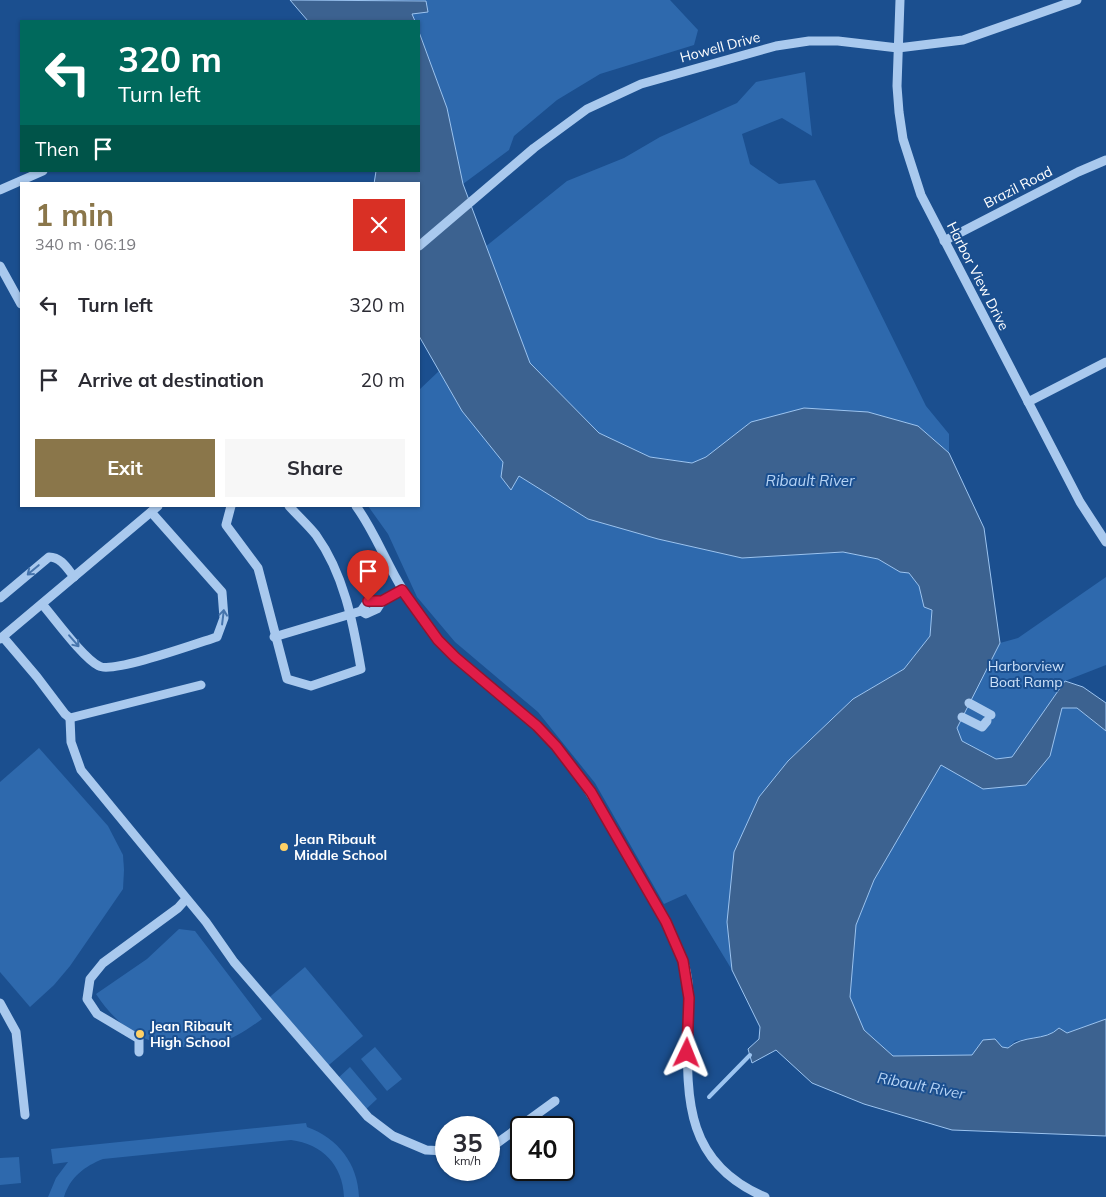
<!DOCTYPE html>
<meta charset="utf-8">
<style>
body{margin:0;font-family:Mulish,sans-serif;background:#f7f7f7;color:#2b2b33;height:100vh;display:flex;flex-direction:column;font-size:19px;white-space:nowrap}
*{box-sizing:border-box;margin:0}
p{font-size:16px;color:#7c7c81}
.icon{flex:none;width:28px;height:28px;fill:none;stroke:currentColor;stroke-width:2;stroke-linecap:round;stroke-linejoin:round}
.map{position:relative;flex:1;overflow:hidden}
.sheet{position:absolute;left:20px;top:182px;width:400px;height:325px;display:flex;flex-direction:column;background:#fff;border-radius:0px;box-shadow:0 1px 4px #0004}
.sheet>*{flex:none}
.hud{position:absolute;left:20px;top:20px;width:400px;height:152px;border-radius:0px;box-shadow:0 1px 4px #0004;background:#00695c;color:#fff;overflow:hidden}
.speed{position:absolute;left:435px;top:1116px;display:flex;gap:10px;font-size:25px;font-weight:700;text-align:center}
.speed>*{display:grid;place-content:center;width:65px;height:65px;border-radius:50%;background:#fff;box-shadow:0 1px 4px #0004;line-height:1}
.speed small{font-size:12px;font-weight:400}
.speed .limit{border:2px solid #111;border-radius:8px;background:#fff;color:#111}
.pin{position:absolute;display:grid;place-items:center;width:42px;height:42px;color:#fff;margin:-51px -21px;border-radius:50% 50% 50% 0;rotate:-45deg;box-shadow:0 0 5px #0007}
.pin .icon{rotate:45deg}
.me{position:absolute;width:55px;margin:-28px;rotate:2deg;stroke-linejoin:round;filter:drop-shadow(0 0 4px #0008)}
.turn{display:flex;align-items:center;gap:18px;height:105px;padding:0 15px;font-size:22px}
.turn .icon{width:65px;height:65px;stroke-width:2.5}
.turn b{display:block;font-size:35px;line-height:42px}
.then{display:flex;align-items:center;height:48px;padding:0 15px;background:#0003;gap:10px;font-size:19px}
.round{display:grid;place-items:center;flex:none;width:52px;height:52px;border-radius:0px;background:#f7f7f7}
.summary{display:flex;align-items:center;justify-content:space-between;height:85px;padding:0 15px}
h1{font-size:30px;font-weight:700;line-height:38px;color:#8a764a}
.action{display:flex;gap:10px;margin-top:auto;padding:10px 15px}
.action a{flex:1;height:58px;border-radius:0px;background:#8a764a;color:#fff;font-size:20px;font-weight:700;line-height:58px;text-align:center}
.action a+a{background:#f7f7f7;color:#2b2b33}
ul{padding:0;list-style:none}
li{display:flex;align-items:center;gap:15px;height:75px;padding:0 15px}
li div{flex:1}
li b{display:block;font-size:19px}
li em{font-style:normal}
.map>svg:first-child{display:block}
.green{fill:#2e69ad}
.water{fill:#3c6290;stroke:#9cc4f0}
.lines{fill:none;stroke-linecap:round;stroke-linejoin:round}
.stream{stroke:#9cc4f0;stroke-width:4}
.minor{stroke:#a9c9ee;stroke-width:9}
.oneway{stroke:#4674ac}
.route-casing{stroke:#92132f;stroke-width:12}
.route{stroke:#e11d48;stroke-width:9}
.poi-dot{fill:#ffd166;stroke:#1b4f8f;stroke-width:2}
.labels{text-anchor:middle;stroke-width:4;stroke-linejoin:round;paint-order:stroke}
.street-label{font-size:14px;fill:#fff;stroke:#1b4f8f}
.park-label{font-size:14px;fill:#cfe3fa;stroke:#1b4f8f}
.poi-label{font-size:14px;font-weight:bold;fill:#fff;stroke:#1b4f8f;text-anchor:start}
.water-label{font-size:15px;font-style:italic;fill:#b5d3f5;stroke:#1b4f8f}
</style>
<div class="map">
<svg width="1106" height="1197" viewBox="0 0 1106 1197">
<rect width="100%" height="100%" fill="#1b4f8f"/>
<!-- green -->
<g class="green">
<path d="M414,0h256l28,30 -4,15 -94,29 -43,26 -43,36 -5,14 -46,34 -16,-76 -28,-76v-11h-4l-3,-7 16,-2 -2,-11z"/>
<path d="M805,72l7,64 -30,-18 -40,16 8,30 29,20 36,-4 111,226 23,28v19l-31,-27 -50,-14 -162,45 -14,6 -42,-6 -51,-24 -69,-70 -45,-116 82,-66 57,-23 36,-21 77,-34 19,-21z"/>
<path d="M439,371l23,40 41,51 -2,15 10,13 8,-14 69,43 70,20 84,19 101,-6 35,7 22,13 9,1 10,13 5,21 8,3 -2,26 -26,33 -51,30 -65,62 -29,36 -32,125 5,48 -46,-76 -22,10 -69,-121 -57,-71 -83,-70 -38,-45 -29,-63 -20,-28h51v-116z"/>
<path d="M1106,577v88l-41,16 -53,76 -16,2 -34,-18 -6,-13 44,-85 18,-5z"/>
<path d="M1062,708h15l29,23v288l-39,14 -52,8 -7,7 -6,-1 -30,8 -79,1 -30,-26 -13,-33 6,-72 18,-45 67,-116 42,25 67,-33z"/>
<path d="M39,748l69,78 15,29 1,15 -1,19 -53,77 -16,19 -24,22 -30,-35v-190z"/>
<path d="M179,929l16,2 67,88c-15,11 -29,20 -47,26 -7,3 -16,2 -23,2 -42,2 -74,-19 -96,-53l51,-35z"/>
<path d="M305,967l58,69 -40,34 -58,-69z"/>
<path d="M375,1047l27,32 -15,12 -26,-32z"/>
<path d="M350,1067l27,32 -14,13 -27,-32z"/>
<path d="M306,1123l1,4c31,11 51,37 52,70h-15c-1,-32 -22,-53 -53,-57l-188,19c-18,7 -33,18 -39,38h-16l8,-19 12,-16 -15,2 -2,-15z"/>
<path d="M19,1157l2,26 -21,2v-27z"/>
</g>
<!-- water -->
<g class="water">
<path d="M290,0l136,1 2,11 -16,2 3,7h-107z"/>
<path d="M419,32l28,76 16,76 67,179 69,70 51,24 42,6 14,-6 45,-35 53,-14 64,4 50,14 31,27 35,75 16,115 -43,85 5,13 34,18 16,-2 53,-76 18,6 23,16v28l-29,-23h-15l-12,48 -24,29 -43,4 -42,-24 -67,115 -18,45 -6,72 14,33 29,26 79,-1 11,-15 12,-1 7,8 6,1c15,-14 37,-6 51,-20l8,5 39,-14v117l-154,-6 -88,-26 -52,-21 -36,-33 -24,13 -4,-14 11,-10 1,-12 -28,-57 -5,-48 7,-70 25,-55 29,-36 65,-62 51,-30 26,-33 2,-26 -8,-3 -5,-21 -10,-13 -9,-1 -22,-13 -35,-7 -101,6 -84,-19 -70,-20 -69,-43 -8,14 -10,-13 2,-15 -41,-51 -43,-75v-152h-45l2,-13h43z"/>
</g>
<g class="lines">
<!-- stream -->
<path class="stream" d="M709,1097l41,-42"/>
<!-- minor -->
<g class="minor">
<path d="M900,0l-3,86 2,26 4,27 18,56 159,307 26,40"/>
<path d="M0,190l43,-19"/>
<path d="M944,241l134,-69 28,-12"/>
<path d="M419,246l115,-98 53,-39 54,-25 135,-38 33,-5h29l60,7 65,-8 114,-40"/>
<path d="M0,266l21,38"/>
<path d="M1028,402l78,-40"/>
<path d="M231,506l-5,19 32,43 29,111 24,7 50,-17c-8,-47 -17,-95 -45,-134 -8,-10 -18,-19 -27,-29"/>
<path d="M356,506c19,26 30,57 47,84 10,17 21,33 34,48 29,35 69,58 101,89 41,41 68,92 97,142 16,29 35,57 47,88 9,23 7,47 6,71 -2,74 -1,136 77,169"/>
<path d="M0,598l49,-41c12,0 18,11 25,20"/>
<path d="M382,601l-5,8 -11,5 -5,-3 7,-10h14l20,-11"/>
<path d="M42,604c13,15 41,54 57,62 13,8 99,-23 118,-29l7,-19 -2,-26 -71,-80"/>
<path d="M3,637l34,40 28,37 5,4 131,-33"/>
<path d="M274,637l87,-26"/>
<path d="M0,639l158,-133"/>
<path d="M969,703l22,12"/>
<path d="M962,717l20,10 5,-6"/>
<path d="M70,718l1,24 10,28 125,152 28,40 134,155 25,19 33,14 20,1"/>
<path d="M0,1003l16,29 9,83"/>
<path d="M139,1052v-13l-42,-25 -10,-15 3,-20 13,-16 75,-55 8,-9"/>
<path d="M489,1149l66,-48"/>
</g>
</g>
<!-- one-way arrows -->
<defs><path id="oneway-shaft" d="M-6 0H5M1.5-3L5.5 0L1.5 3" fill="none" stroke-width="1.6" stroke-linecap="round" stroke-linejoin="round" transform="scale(1.25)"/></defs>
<g class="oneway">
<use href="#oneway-shaft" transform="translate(33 570) rotate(140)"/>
<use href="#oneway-shaft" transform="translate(223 617) rotate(-83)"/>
<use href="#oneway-shaft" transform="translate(74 641) rotate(49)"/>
</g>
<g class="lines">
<!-- route casing -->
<g class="route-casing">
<path id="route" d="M368,601h14l20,-11 36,50 17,17 82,69 19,20 35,46 75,130 17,39 6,37 -2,55"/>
</g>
<!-- route -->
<use href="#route" class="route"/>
</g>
<!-- markers -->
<g class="poi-dot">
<circle cx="284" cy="847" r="5"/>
<circle cx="140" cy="1034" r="5"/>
</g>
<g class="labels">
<!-- street labels -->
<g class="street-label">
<text transform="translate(720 47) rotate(-15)" y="5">Howell Drive</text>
<text transform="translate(1018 187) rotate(-27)" y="5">Brazil Road</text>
<text transform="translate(978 276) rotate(63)" y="5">Harbor View Drive</text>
</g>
<!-- park labels -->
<g class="park-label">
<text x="1026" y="671">Harborview<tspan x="1026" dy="16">Boat Ramp</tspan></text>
</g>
<!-- poi labels -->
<g class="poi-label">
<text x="294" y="844">Jean Ribault<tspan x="294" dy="16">Middle School</tspan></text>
<text x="150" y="1031">Jean Ribault<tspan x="150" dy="16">High School</tspan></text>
</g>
<!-- water labels -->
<g class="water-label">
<text x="810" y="486">Ribault River</text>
<text transform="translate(921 1086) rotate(11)" y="5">Ribault River</text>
</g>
</g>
</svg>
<div class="speed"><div>35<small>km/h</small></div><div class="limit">40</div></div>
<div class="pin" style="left:368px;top:601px;background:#d93025"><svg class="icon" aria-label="arrive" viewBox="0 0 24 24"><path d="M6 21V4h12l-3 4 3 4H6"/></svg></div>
<svg class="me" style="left:687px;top:1053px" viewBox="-20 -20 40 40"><path d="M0-17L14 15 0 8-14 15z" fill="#e11d48" stroke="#fff" stroke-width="4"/></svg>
<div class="hud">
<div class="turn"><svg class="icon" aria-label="left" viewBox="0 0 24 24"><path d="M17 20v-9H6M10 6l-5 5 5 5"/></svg><div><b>320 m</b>Turn left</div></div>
<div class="then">Then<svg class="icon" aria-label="arrive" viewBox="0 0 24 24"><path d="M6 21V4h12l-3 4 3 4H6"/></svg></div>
</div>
<section class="sheet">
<div class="summary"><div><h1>1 min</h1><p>340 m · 06:19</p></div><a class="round" style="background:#d93025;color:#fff"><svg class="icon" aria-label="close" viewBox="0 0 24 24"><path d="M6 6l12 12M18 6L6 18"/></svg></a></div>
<ul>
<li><svg class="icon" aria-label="left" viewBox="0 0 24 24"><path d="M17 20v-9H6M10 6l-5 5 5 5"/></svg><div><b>Turn left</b></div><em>320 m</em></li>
<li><svg class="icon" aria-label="arrive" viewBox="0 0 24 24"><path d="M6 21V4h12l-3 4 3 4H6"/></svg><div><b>Arrive at destination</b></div><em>20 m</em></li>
</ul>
<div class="action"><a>Exit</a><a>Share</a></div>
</section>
</div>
